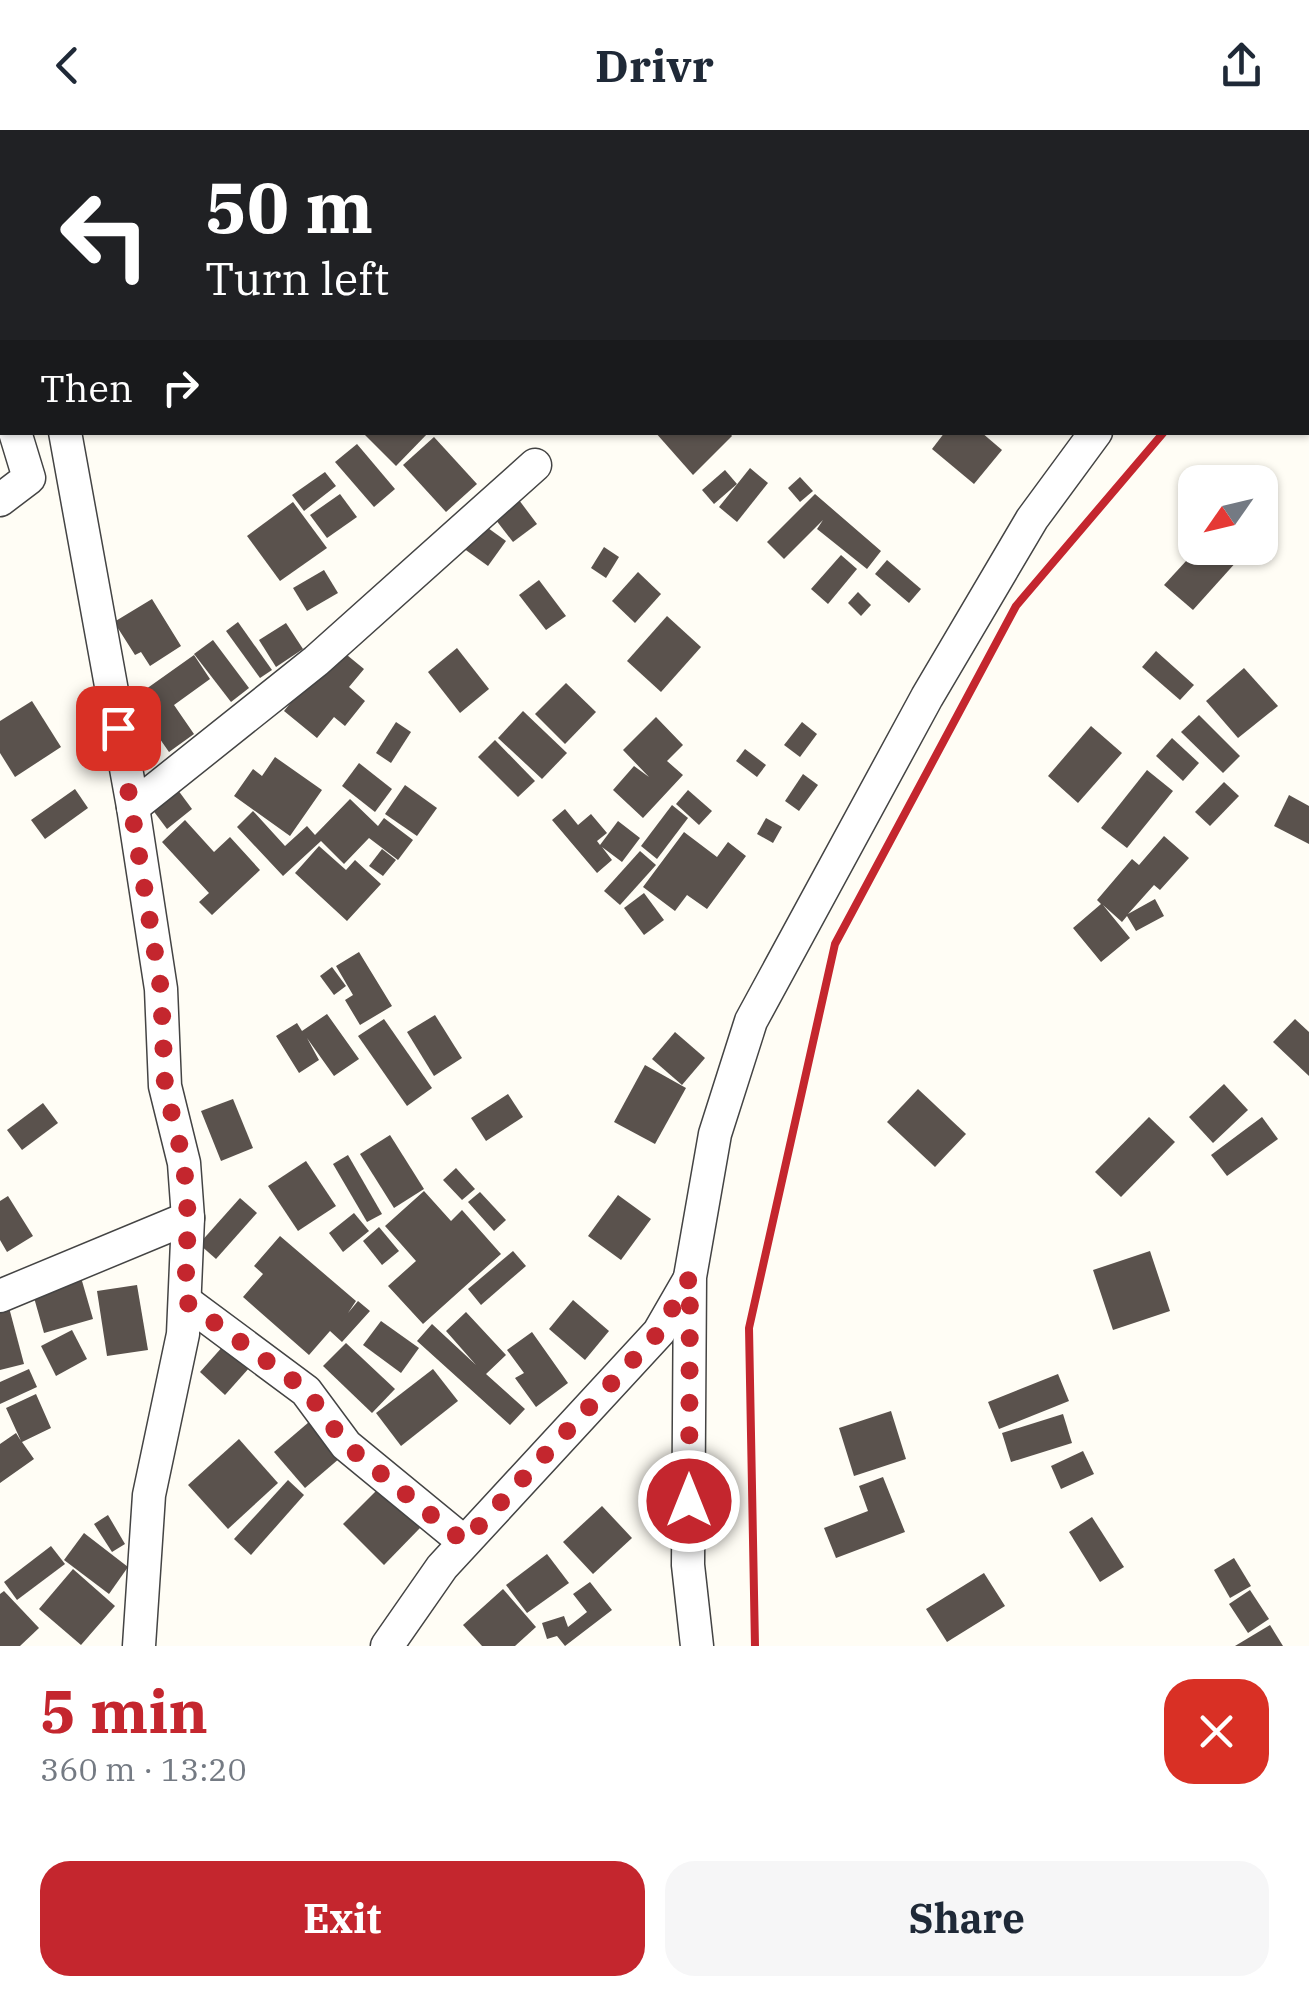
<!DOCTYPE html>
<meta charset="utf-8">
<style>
body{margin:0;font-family:"IBM Plex Serif",serif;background:#f6f6f7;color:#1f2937;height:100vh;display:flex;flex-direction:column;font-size:38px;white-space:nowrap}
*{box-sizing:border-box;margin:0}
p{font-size:32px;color:#747a83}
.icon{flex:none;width:55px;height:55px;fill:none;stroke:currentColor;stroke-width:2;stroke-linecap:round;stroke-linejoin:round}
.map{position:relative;height:1516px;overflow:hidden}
.panel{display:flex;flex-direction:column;background:#fff;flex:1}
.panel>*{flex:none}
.banner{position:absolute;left:0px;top:0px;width:1310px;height:305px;box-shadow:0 2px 8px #0004;background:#202124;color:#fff;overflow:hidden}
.needle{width:65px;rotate:236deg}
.controls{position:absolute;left:1178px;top:335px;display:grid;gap:20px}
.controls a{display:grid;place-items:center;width:100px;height:100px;border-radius:20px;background:#fff;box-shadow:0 2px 8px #0004;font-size:50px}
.pin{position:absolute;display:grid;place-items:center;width:85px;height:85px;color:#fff;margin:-42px;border-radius:20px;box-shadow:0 5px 15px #0006}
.me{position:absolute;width:110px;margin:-55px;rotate:0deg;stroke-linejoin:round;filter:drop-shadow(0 0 8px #0008)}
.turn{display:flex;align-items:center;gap:35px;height:210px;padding:0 40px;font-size:45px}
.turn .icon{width:130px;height:130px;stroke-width:2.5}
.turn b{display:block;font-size:70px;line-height:85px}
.then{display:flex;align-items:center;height:95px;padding:0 40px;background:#0003;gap:20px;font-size:38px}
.round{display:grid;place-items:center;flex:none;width:105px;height:105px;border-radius:30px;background:#f6f6f7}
.summary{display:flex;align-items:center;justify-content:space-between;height:170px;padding:0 40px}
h1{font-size:60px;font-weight:700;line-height:75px;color:#c4262e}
.button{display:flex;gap:20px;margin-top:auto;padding:20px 40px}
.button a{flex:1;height:115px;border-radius:30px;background:#c4262e;color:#fff;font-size:40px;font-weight:700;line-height:115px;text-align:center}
.button a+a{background:#f6f6f7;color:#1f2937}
header{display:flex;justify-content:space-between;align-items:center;height:130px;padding:0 40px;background:#fff;font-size:45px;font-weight:700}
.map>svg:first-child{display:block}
.building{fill:#5a524d}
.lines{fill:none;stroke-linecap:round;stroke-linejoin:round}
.street-casing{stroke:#444;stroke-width:35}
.street{stroke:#fff;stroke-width:32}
.rail{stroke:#c4262e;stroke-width:8}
.route{stroke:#c4262e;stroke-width:18;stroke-dasharray:0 32.4}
</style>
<header><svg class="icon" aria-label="back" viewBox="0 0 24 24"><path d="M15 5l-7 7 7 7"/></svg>Drivr<svg class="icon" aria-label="share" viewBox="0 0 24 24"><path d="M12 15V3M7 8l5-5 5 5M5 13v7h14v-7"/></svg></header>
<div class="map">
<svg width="1309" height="1516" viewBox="0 0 1309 1516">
<rect width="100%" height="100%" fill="#fffdf5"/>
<!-- building -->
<g class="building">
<path d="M362,302h67l-33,34z"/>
<path d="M655,302h74l3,4 -39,39z"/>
<path d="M945,302h36l21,18 -28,34 -42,-35z"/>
<path d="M434,307l43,47 -31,28 -43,-47z"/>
<path d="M357,314l38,45 -21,18 -39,-45z"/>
<path d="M750,338l18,15 -31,39 -18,-15z"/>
<path d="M725,340l12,14 -23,20 -12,-14z"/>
<path d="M325,342l11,14 -32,25 -12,-16z"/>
<path d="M800,347l13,14 -13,11 -12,-14z"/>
<path d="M513,362l24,32 -24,18 -24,-31z"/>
<path d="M340,364l17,23 -30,21 -17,-23z"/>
<path d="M815,364l66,57 -14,18 -50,-40 6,-9 -39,39 -17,-17z"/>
<path d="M293,372l34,46 -47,33 -33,-45z"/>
<path d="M481,393l25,18 -18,25 -25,-18z"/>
<path d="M604,417l15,10 -13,21 -15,-10z"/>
<path d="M1198,418l49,2 -54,60 -29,-25z"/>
<path d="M841,425l16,14 -29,35 -17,-15z"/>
<path d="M887,430l34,29 -12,14 -34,-29z"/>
<path d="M324,440l14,23 -31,18 -14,-23z"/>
<path d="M638,442l23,22 -26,29 -23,-22z"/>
<path d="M539,450l27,36 -20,14 -27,-35z"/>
<path d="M858,462l13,13 -10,11 -13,-13z"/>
<path d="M152,469l29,47 -31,20 -9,-14 -6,3 -21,-33z"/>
<path d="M667,486l34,31 -40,45 -34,-31z"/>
<path d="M238,492l34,48 -12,8 -34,-47z"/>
<path d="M286,493l17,26 -27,18 -17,-27z"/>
<path d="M213,510l36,48 -18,14 -37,-48z"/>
<path d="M336,516l28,23 -15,18 16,14 -20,25 -11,-9 -17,21 -33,-27z"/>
<path d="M457,518l32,41 -29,24 -32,-41z"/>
<path d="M1156,521l38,34 -14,15 -38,-33z"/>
<path d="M194,525l16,24 -36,26 20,29 -25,18 -37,-53z"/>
<path d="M1244,538l34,38 -40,32 -32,-37z"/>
<path d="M566,553l30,29 -31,32 -30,-30z"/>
<path d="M32,571l29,46 -46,30 -15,-24v-32z"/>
<path d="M523,581l44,42 -25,26 -44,-41z"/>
<path d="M1199,585l41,41 -17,17 -42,-41z"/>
<path d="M656,587l27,28 -16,16 16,14 -40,43 -30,-28 21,-24 15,11 -26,-27z"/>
<path d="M396,592l15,10 -20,31 -15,-10z"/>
<path d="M802,592l15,12 -17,23 -16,-12z"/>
<path d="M1091,596l31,27 -44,50 -30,-27z"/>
<path d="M1172,608l27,25 -16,18 -27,-25z"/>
<path d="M495,610l40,41 -17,16 -40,-40z"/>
<path d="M745,619l21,16 -9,12 -21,-16z"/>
<path d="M275,627l47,33 -32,46 -56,-40 19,-27 9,7z"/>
<path d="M359,633l33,26 -17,23 -33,-26z"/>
<path d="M1147,640l26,21 -46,57 -26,-20z"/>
<path d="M803,644l15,11 -19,26 -14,-10z"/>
<path d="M169,648l23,31 -25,20 -24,-32z"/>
<path d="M1224,652l15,14 -29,30 -15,-14z"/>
<path d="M405,655l32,23 -20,28 -32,-22z"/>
<path d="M75,659l13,19 -43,31 -14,-19z"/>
<path d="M688,660l24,21 -13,14 -23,-21z"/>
<path d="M1289,665l20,11v38l-35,-18z"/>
<path d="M350,669l28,27 6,-8 29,22 -15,20 -29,-22 -25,26 -23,-23 -38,35 -46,-49 16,-16 32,35 22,-20 8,9z"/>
<path d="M672,675l16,13 -31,41 -16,-13z"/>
<path d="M565,679l13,16 13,-11 16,19 -10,8 3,4 18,-24 22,17 -18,24 -20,-15 10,13 -15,13 -45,-53z"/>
<path d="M766,688l16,9 -9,16 -16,-9z"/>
<path d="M185,690l29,32 16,-15 30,33 -48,45 -13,-13 10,-9 -47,-51z"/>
<path d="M684,702l33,25 11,-15 18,14 -39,53 -20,-14 -12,16 -32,-24z"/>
<path d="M1164,706l25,22 -29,32 -6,-5 -26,29 27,-15 9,17 -28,15 -9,-15 -5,6 -19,-17 27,33 -29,24 -28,-34 28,-24 -4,-4 35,-41 7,6z"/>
<path d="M319,716l27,24 9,-10 26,24 -34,37 -52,-48z"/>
<path d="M382,719l14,11 -13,16 -14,-10z"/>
<path d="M640,721l16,14 -36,40 -16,-14z"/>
<path d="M644,763l20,27 -20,15 -20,-27z"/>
<path d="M359,822l33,54 -32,19 -15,-25 8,-5 -17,-29z"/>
<path d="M332,837l14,19 -12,9 -14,-19z"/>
<path d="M327,884l32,45 -25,17 -27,-38 12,22 -20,13 -23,-37 21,-13 5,8z"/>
<path d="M435,885l27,43 -28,18 -27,-44z"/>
<path d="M384,889l48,69 -25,18 -49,-70z"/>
<path d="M1295,889l14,13v44l-36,-34z"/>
<path d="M675,902l30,26 -23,27 -30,-26z"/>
<path d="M645,935l41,23 -31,56 -41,-22z"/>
<path d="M1224,954l24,26 -35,33 -24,-26z"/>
<path d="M918,959l48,45 -31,33 -48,-45z"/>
<path d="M508,964l15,23 -37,24 -15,-23z"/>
<path d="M233,969l20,49 -32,13 -20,-50z"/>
<path d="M43,973l15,20 -36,27 -15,-20z"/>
<path d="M1149,987l26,25 -54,55 -26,-25z"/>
<path d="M1262,987l16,22 -51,37 -16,-21z"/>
<path d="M390,1005l34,54 -30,19 -34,-54z"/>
<path d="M348,1025l34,59 -15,8 -34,-58z"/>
<path d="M306,1031l30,45 -38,25 -30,-45z"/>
<path d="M456,1038l19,21 -13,11 -19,-20z"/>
<path d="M424,1061l27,30 11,-11 39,44 -78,70 -35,-38 28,-25 -31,-35z"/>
<path d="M480,1062l26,28 -12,11 -26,-29z"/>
<path d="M618,1065l33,24 -30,41 -33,-24z"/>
<path d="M8,1066l25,40 -26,16 -7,-12v-39z"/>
<path d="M240,1068l17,15 -41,46 -17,-15z"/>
<path d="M354,1083l15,18 -26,21 -14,-19z"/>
<path d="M379,1097l20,24 -17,14 -19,-24z"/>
<path d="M280,1106l76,65 -8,12 10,-12 12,10 -28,31 -12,-11 -21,24 -66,-58 20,-23 -9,-8z"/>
<path d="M513,1121l13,15 -45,39 -13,-16z"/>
<path d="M1150,1121l20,60 -57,19 -20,-60z"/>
<path d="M80,1144l13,45 -49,14 -13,-46z"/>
<path d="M137,1155l11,65 -41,6 -10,-65z"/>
<path d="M7,1170l17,64 -24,6v-68z"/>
<path d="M573,1170l36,31 -24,29 -36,-31z"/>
<path d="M466,1182l40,43 -20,19 39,35 -15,16 -93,-84 15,-17 44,41 -30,-34z"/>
<path d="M381,1191l38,27 -18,25 -38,-28z"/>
<path d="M72,1200l15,29 -31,17 -15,-30z"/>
<path d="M532,1202l36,51 -32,24 -21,-29 9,-5 -17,-23z"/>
<path d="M346,1213l49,46 -23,24 -49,-47z"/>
<path d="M224,1215l26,22 -25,28 -25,-23z"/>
<path d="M29,1239l8,18 -37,17v-22z"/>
<path d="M433,1239l25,32 -57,45 -25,-33z"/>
<path d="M1058,1244l11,27 -70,28 -11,-27z"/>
<path d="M36,1264l15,34 -29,14 12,17 -34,24v-39l16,-11 5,8 -15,-33z"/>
<path d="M891,1281l15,48 -52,17 -15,-48z"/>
<path d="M1063,1284l9,29 -61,19 -9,-29z"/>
<path d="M309,1292l31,36 -35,30 -31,-36z"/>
<path d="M239,1309l39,44 -50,46 -40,-44z"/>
<path d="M1083,1321l11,23 -33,15 -10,-23z"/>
<path d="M883,1347l22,55 -69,26 -12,-30 44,-17 -9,-25z"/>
<path d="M288,1350l16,15 -53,60 -17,-16z"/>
<path d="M379,1358l41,40 -36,37 -41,-41z"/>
<path d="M602,1376l30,32 -39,36 -30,-32z"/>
<path d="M108,1385l17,29 -13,8 -18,-28z"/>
<path d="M1092,1387l32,50 -24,15 -31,-50z"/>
<path d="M84,1403l44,34 -19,27 -45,-34z"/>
<path d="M51,1416l14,18 -48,36 -13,-18z"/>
<path d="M547,1424l22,29 -42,30 -21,-28z"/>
<path d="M1234,1428l17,28 -21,12 -16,-28z"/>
<path d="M73,1439l42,37 -34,39 -42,-36z"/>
<path d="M984,1443l21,33 -58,36 -21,-33z"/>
<path d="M590,1452l22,28 -47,36 -8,-10 -10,3 -5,-16 22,-7 4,11 19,-15 -14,-18z"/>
<path d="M503,1459l33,38 -21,19h-33l-19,-21z"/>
<path d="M1250,1460l19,29 -21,14 -19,-29z"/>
<path d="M4,1461l35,37 -19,18h-20v-52z"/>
<path d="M1270,1495l13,21h-48z"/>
</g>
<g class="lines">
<!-- street casing -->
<g class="street-casing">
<g id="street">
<path d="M20,0l1,2"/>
<path d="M602,0l2,2"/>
<path d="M744,2l1,-2"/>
<path d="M1017,2l2,-2"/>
<path d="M1308,59l1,-1"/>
<path d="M0,258l2,8"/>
<path d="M65,302l68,375 28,182 4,97 19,77 4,55 -5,116 -34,161 -10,151"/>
<path d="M0,370l29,-22 -14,-46"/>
<path d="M133,677l183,-146 219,-196"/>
<path d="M0,1166l188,-78"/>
<path d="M185,1171l121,90 40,54 118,97"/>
<path d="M387,1516l55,-79 217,-235 30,-52"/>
<path d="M697,1516l-9,-81 2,-288 25,-143 36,-113 176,-324 105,-178 64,-87"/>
</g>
</g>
<!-- street -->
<use href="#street" class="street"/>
<!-- rail -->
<g class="rail">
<path d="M1308,135l1,-2"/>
<path d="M755,1516l-6,-318 86,-384 181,-338 148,-174"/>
</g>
</g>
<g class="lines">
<!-- route -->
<path class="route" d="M118,598l43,261 4,97 19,77 4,55 -3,83 121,89 40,55 118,97 195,-210 31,-55 -1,224"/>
</g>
</svg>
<div class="controls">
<a><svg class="needle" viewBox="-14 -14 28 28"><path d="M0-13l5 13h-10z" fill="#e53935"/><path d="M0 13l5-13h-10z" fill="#747a83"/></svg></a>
</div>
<div class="pin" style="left:118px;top:598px;background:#d93025"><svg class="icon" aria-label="arrive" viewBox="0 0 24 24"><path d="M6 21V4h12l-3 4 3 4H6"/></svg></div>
<svg class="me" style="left:689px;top:1371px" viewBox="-20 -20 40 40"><circle r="17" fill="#c4262e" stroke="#fff" stroke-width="3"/><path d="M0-11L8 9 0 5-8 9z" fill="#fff"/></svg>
<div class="banner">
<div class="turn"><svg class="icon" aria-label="left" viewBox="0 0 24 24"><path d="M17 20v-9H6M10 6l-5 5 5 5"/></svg><div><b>50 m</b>Turn left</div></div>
<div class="then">Then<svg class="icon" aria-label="right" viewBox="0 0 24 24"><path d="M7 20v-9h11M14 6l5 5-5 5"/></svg></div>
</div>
</div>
<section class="panel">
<div class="summary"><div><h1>5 min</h1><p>360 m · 13:20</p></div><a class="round" style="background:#d93025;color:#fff"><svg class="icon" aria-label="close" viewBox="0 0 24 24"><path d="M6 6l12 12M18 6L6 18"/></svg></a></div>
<div class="button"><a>Exit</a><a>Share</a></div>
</section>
